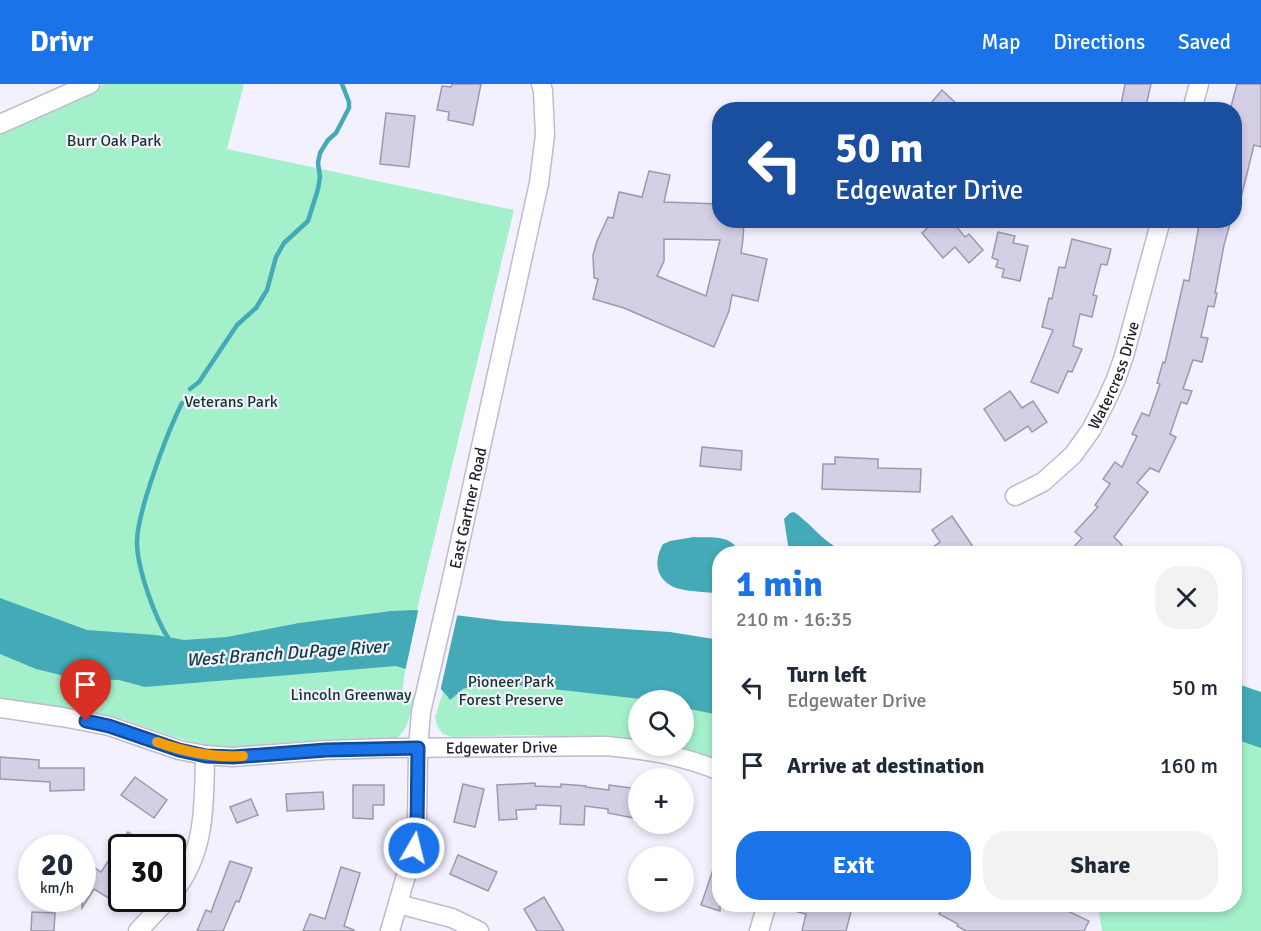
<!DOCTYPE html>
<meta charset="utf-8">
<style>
body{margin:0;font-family:Signika,sans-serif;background:#f2f2f3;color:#1f2937;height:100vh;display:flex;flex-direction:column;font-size:22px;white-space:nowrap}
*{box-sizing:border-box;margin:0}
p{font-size:20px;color:#747a83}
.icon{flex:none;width:33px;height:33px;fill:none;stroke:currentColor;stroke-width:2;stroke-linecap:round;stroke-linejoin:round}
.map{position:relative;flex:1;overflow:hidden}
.panel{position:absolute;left:712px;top:462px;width:530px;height:366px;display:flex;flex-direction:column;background:#fff;border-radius:24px;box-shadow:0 3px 9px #0003}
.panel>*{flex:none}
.top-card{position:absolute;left:712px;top:18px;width:530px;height:126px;border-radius:24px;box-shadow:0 3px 9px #0003;background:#1a4fa0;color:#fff;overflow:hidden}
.controls{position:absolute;left:628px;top:606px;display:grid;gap:12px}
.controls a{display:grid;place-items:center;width:66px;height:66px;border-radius:50%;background:#fff;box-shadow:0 3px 9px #0003;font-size:30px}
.speed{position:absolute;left:18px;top:750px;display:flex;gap:12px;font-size:30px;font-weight:700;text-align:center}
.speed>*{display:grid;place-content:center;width:78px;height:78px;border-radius:50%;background:#fff;box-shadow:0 3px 9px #0003;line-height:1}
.speed small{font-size:15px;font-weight:400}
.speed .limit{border:3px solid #111;border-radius:9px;background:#fff;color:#111}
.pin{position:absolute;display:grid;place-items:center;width:51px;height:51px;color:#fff;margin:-62px -26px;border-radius:50% 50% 50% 0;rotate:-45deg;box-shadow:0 0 6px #0007}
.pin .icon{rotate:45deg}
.me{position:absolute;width:66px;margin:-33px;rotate:8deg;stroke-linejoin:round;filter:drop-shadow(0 0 4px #0008)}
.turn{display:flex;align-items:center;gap:21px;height:126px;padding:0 24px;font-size:27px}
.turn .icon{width:78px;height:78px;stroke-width:2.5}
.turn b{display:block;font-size:42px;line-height:51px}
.round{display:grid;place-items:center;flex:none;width:63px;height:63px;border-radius:24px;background:#f2f2f3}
.head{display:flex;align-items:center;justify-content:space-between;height:102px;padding:0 24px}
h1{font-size:36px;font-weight:800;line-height:45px;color:#1a73e8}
.cta{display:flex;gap:12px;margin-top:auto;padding:12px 24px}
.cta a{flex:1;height:69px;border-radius:24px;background:#1a73e8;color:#fff;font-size:24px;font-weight:800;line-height:69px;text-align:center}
.cta a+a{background:#f2f2f3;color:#1f2937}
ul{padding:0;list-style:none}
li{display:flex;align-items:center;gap:18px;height:78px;padding:0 24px}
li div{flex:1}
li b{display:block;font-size:22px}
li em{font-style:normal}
header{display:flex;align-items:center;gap:36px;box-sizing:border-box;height:84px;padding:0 30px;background:#1a73e8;color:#fff}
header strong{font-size:28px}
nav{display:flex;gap:33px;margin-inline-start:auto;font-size:21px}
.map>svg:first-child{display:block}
.green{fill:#a4f0cb}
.water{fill:#44aab7}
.pier{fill:#f4f1ff}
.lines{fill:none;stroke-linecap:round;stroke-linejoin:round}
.stream{stroke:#44aab7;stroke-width:4.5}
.building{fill:#d5cfe6;stroke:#9d98ae;stroke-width:1.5;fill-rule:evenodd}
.minor-casing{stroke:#bfbad0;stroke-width:21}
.minor{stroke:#fff;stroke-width:18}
.route-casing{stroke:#114b97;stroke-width:15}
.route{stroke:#1a73e8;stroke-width:10}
.slow{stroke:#f59e0b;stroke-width:10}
.labels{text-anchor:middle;stroke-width:4.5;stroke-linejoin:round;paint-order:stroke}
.park-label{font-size:16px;fill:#133728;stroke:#f4f1ff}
.street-label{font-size:16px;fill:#211f27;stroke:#f4f1ff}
.water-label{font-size:18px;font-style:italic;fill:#114046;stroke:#f4f1ff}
</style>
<header>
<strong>Drivr</strong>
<nav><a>Map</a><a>Directions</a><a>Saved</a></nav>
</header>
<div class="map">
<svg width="1261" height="847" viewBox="0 0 1261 847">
<rect width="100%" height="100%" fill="#f4f1ff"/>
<!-- green -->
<g class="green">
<path d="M104,0h140l-17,65 287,61 -106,437 -6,48 12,2c-4,17 -4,29 -17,41l-78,2 -76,7 -37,-1 -38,-11 -46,-16 -58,-11 -64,-9v-567z"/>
<path d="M453,563l267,37v79l-47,-17h11v-46h-45v40l-112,-5 -75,2 -9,-3 -6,-8 -2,-9 8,-25z"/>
<path d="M1235,627l26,11v209h-159l-4,-25 -4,-1 140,-1z"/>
</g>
<!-- water -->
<g class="water">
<path d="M794,428c23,16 32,37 61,41h-68l1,-8 -4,-26 6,-6z"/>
<path d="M694,453c16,1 39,-3 45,16l-19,1v38l-6,1c-11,-1 -28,-2 -38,-5 -20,-8 -23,-26 -13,-44l7,-3z"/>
<path d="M0,514l87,32 69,5 28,5 43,-3 72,-14 92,-12 24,-1 88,11 167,11 50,8v75l-36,-7v-8h-34l-150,-17 -27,3 -10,3 -13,11c-13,-19 -33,-28 -54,-34l-251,21 -26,-7 -32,-1 -22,-3 -29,-7 -36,-15z"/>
<path d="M1235,599l26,9v56l-26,-9z"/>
</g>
<!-- pier -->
<path class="pier" d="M419,523l39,5 -18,80 -16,-12 -19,-8z"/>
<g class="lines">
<!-- stream -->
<g class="stream">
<path d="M190,305l9,-7 38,-57 19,-17 11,-18 9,-33 8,-14 24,-22 10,-32 2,-12 -2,-14 2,-10 8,-13 8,-7 13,-25v-6l-7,-18"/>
<path d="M170,557c-15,-22 -33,-73 -33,-99 0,-15 5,-31 9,-45 10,-32 21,-64 36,-94"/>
</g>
</g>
<!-- building -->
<g class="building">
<path d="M452,0h29l-8,41 -25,-5 1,-8 -12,-2 5,-24 9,1z"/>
<path d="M1125,0h26l-6,26h-25z"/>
<path d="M1237,0h24v63l-7,-2 -15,61h-5v-96h-4z"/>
<path d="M942,6l21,20h-38z"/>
<path d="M386,29l29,3 -6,51 -29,-3z"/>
<path d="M649,87l21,4 -6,27 56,2v16h24l-1,19 -2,14 26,6 -9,42 -26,-6 -3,16 -15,36 -90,-39 -31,-9 5,-20 -4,-1 -1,-23 4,-14 11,-24 5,1 6,-26 23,5zM664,155l56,1 -14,56 -49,-20 7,-15z"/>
<path d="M936,136h15l14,17 4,-3 14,16 -14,13 -14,-16 -12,11 -21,-25z"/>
<path d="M1205,136h26l-7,25 -9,48h2l-3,14 -6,-1 -7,31 7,1 -6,24 -9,-2 -10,29 9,2 -5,13 -6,-2 -11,32 6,3 -17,35 -9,-4 -13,15 11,9 -34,45 8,8 -8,9h-47l15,-16 -7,-6 23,-25 -3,-2 15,-21 -7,-5 12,-17 7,5 15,-31 -5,-2 10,-21 7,3 11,-32 -3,-1 6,-21 2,1 19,-83 5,1 10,-56 5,1z"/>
<path d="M998,148l17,4 -2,7 15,3 -8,35 -18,-4 2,-8 -8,-2 2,-7 -6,-2z"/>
<path d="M1072,155l39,10 -4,16 -6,-1 -8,31 4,1 -5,21 -12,-3 -7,32 9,3 -10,23 -4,-1 -10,22 -27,-11 22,-52 -11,-3 7,-29 3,1 7,-32 6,1z"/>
<path d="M1010,307l12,17 11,-7 14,21 -15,10 -4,-6 -23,15 -21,-32z"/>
<path d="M702,363l40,4 -1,19 -41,-4z"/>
<path d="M835,373l43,2v9l43,1 -1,23 -98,-3 1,-25h12z"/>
<path d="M952,432l26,38h-40l-5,-7 7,-5 -8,-12z"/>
<path d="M0,673l39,3v8h45v22l-34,1v-9l-50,-3z"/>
<path d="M135,693l32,23 -13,18 -33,-23z"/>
<path d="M535,699v3l26,1v-3l25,2v1l23,3v-5l30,4v30l-31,-6v-4l-23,-3 -1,19 -24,-1 1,-18 -25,-1v4l-20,1 1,9 -18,1 -2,-35z"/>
<path d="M463,700l21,5 -9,38 -21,-5z"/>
<path d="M353,701h31v20h-11v14l-20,-1z"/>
<path d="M323,708l1,17 -37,2 -1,-17z"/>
<path d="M251,715l7,16 -21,8 -7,-16z"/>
<path d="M128,748l24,16h-30v43l-7,11 -21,-13 -12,19v-34l7,-10 12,8z"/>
<path d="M458,771l39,17 -9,19 -38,-17z"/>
<path d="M718,771l2,1v55l-19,-6z"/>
<path d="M230,777l22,7 -13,34 -3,-1 -13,30h-26l9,-21 5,2z"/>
<path d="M341,783l19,6 -16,53 10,4v1h-51l7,-17 15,5z"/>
<path d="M544,813l20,34h-27l-13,-22z"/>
<path d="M784,820h69l-7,27h-44l4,-17 -23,-6z"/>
<path d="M944,820h109l36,17 -5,10h-118l-9,-5 1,-2 -19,-10z"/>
<path d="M32,828l23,1 -1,18h-23z"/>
</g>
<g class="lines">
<!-- minor casing -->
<g class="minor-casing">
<g id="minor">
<path d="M1192,26l7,-26"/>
<path d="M0,40l90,-40"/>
<path id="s1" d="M1015,412l28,-14 30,-27 18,-25 14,-27 11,-24 8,-23 37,-136"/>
<path id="s2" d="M0,624l62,9 47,9 70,24 26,5 28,2 93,-7 63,-2 217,-2c43,4 74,9 114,25"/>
<path d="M172,810c34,-41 32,-88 33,-139"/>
<path d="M398,820l54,14 27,13"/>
<path d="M138,847l31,-33"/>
<path id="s3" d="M390,847l24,-83 3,-21 1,-79 3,-36 30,-129 88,-400 6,-48 -2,-44 -2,-7"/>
<path d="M759,847l8,-27"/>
</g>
</g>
<!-- minor -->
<use href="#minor" class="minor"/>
</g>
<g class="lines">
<!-- route casing -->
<g class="route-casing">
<path id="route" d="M86,637l23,5 70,24 27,6 27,1 93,-7 92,-2 -1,79 -3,21"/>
</g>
<!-- route -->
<use href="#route" class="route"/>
<!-- slow -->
<path class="slow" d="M157,658c28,10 55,16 86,14"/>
</g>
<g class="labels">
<!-- park labels -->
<g class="park-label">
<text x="114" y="62">Burr Oak Park</text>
<text x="231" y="323">Veterans Park</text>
<text x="511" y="603">Pioneer Park<tspan x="511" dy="18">Forest Preserve</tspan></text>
<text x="351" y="616">Lincoln Greenway</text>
</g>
<!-- street labels -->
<g class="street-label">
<text dy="6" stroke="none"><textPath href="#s1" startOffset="162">Watercress Drive</textPath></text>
<text dy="6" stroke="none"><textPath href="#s3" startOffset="432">East Gartner Road</textPath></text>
<text dy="6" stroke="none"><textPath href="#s2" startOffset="508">Edgewater Drive</textPath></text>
</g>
<!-- water labels -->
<g class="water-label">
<text transform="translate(287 569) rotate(-4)" y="6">West Branch DuPage River</text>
</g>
</g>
</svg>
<div class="controls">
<a><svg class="icon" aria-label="search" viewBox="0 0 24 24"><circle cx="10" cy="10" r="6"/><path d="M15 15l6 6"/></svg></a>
<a>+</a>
<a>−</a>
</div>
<div class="speed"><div>20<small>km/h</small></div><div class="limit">30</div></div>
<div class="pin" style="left:86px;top:637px;background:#d93025"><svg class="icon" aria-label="arrive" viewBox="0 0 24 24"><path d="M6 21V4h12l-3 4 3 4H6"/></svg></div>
<svg class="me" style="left:414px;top:764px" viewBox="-20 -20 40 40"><circle r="17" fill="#1a73e8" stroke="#fff" stroke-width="3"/><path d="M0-11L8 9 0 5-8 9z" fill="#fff"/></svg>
<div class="top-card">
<div class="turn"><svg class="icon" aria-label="left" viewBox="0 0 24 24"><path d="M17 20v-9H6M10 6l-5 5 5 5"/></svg><div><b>50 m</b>Edgewater Drive</div></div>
</div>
<section class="panel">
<div class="head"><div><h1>1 min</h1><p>210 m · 16:35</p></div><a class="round"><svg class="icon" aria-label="close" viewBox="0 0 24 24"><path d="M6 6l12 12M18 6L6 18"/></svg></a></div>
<ul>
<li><svg class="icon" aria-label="left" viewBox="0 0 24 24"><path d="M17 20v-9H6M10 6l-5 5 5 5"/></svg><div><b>Turn left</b><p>Edgewater Drive</p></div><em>50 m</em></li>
<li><svg class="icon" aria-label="arrive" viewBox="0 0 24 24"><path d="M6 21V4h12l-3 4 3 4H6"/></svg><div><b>Arrive at destination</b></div><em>160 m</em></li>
</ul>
<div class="cta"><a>Exit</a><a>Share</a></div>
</section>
</div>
